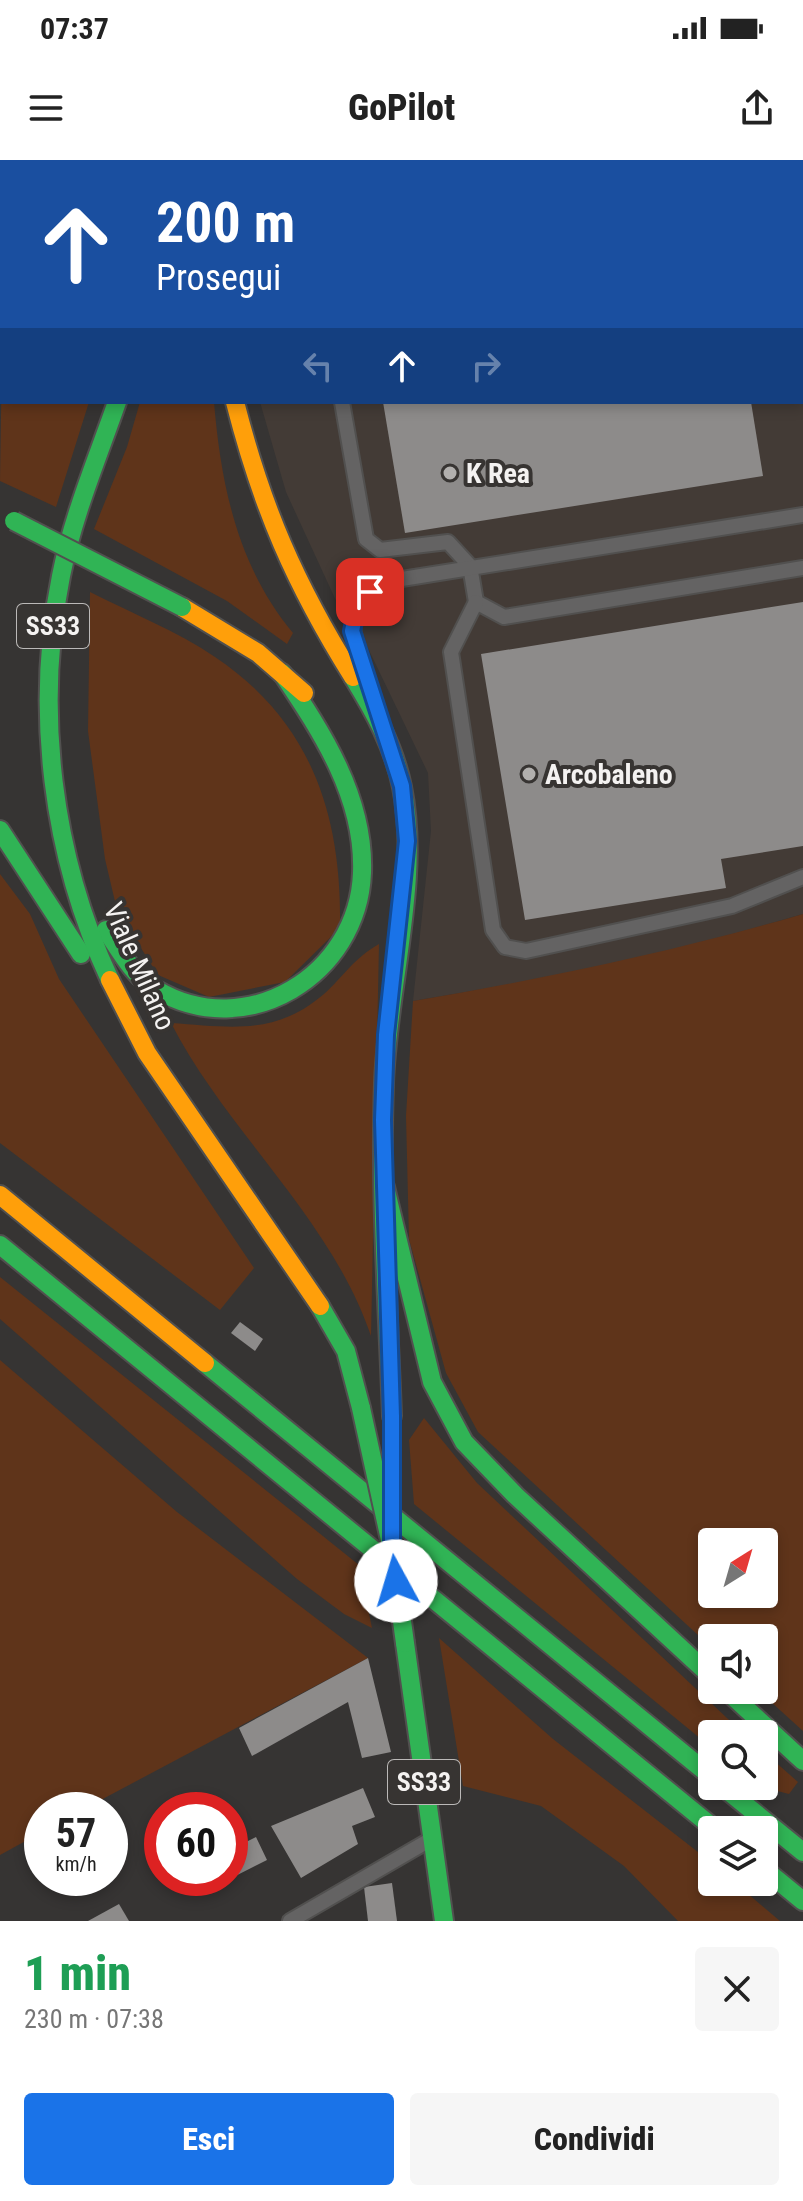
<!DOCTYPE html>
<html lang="it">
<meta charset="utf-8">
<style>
body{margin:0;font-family:"Roboto Condensed",sans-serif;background:#f6f6f6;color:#222;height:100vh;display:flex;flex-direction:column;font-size:30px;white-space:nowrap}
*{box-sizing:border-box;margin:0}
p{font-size:26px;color:#767676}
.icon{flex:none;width:44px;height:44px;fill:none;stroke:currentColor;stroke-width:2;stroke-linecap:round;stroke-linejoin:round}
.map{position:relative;height:1761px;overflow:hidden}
.details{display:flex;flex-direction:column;background:#fff;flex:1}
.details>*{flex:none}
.top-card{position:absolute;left:0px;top:0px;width:804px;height:244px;box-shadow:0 4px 12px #0003;background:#1a4fa0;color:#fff;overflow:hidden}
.needle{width:52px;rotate:37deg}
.tools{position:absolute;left:698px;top:1368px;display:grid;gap:16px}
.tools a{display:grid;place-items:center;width:80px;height:80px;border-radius:8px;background:#fff;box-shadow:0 4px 12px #0003;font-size:40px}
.speed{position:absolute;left:24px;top:1632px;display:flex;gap:16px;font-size:40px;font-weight:700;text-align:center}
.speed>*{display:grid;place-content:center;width:104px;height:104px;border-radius:50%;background:#fff;box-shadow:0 4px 12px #0003;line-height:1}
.speed small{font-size:20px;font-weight:400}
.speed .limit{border:12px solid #d22;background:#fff;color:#111}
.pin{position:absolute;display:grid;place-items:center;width:68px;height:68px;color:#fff;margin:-34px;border-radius:16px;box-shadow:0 4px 12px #0006}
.me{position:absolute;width:88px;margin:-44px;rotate:354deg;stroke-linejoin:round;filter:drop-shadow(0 0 6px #0008)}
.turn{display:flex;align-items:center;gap:28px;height:168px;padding:0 24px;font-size:36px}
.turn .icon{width:104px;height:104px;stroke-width:2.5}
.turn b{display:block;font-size:56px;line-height:68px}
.lanes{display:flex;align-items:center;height:76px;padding:0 24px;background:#0003;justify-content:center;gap:40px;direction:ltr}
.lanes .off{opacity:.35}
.round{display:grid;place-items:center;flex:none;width:84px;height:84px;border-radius:8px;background:#f6f6f6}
.overview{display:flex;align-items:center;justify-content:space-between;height:136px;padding:0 24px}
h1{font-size:48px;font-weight:800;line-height:60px;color:#1e9e55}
.action{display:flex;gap:16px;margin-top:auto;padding:16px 24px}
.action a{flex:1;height:92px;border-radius:8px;background:#1a73e8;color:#fff;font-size:32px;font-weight:800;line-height:92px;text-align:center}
.action a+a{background:#f6f6f6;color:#222}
.status{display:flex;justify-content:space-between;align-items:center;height:56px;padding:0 40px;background:#fff;direction:ltr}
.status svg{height:22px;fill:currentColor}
header{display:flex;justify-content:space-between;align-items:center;height:104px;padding:0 24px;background:#fff;font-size:36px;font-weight:800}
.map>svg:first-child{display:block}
.built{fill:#433b36}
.green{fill:#5f341a;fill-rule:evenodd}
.building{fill:#8d8b8a}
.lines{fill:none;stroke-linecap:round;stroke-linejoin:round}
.lane-casing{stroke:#51504f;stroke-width:18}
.street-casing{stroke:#51504f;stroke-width:30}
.fast-casing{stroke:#51504f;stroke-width:22}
.slow-casing{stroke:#51504f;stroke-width:22}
.lane{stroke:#646363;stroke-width:14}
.street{stroke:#646363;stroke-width:26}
.fast{stroke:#30b455;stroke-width:18}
.slow{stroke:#ff9f0a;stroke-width:18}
.fast-bridge-casing{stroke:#51504f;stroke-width:22;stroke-linecap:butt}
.fast-bridge{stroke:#30b455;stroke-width:18}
.route-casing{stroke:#114b97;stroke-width:20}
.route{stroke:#1a73e8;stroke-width:14}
.poi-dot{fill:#b2b0ae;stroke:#373432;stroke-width:3}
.labels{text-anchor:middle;stroke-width:8;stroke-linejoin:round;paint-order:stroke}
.shield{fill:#373432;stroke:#bbb9b8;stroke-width:2}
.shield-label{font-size:26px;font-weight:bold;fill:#f4f2f1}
.poi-label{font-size:28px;font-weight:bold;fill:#f4f2f1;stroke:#373432;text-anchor:start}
.street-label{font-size:28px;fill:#f4f2f1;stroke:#373432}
</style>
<div class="status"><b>07:37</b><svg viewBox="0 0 49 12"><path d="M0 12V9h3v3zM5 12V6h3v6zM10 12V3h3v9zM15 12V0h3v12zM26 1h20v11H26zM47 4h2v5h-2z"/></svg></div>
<header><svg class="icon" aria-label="menu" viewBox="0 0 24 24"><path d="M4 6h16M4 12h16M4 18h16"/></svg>GoPilot<svg class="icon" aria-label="share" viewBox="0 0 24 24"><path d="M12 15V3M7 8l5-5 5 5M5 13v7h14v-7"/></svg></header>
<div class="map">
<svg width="803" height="1761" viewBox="0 0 803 1761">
<rect width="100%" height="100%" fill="#363433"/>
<!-- built -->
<path class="built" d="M216,0h587v754l-118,34 -126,28 -146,25 18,-170 -3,-58 -62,-129 -28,-39 -52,-113 -26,-90h542v-240z"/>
<!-- green -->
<g class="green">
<path d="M2,190v52h87l-33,105 -56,-26z"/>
<path d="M140,242h74c7,84 24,165 79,231l-6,11 -60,-43 -133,-72 33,-82z"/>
<path d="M90,432c41,21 87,39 125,65 97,65 127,159 125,271l-55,54 -76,15 -51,-22 -41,-65 -12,-51 -17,-128z"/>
<path d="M0,714l30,40 29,65 195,289 -34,42 -220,-167z"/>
<path d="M803,754v817l-45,-41h6v-52h-52v10l-234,-216 -32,-59 -37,-134 -3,-123 7,-115c135,-23 259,-49 390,-87zM712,1382h52v52h-52z"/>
<path d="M379,784l-8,392c-40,-118 -144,-204 -200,-313 60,4 104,13 153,-29 20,-18 30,-36 55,-50z"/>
<path d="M0,1117l359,288 13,63 -28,-14 -47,-35 -297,-260z"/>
<path d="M0,1200l177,152 191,146 -286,152h-40v22l-42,23z"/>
<path d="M424,1258l53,65 267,251h-32v14l-298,-244 -5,-64z"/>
<path d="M439,1478l114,101 159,124v19h22l46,39h-102l-54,-55 -83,-60 -78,-20z"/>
<path d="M764,1592l34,30 -9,12 -31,-8h6z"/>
</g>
<!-- building -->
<g class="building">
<path d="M383,242h368l12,74 -358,57z"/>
<path d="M803,442v244l-82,13 5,29 -201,32 -44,-266z"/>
<path d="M240,1162l23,17 -8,12 -24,-18z"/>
<path d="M368,1498l23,94 -29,6 -14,-56 -96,54 -13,-28z"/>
<path d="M363,1628l12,29 -23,9 6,18 -57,34 -30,-52z"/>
<path d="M256,1677l11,23 -71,36 -9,-18h43v-28z"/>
<path d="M392,1723l5,38h-29l-4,-34z"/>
<path d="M119,1744l10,17h-41z"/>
</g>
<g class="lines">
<!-- lane casing -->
<g class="lane-casing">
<g id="lane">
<path d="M342,242l24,137 14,11 68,-8 22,24 6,36 28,15 299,-49"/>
<path d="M476,442l-25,50 42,278 12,17 21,4 206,-45 71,-29"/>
<path d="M360,498c-12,-41 -10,-49 23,-76l420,-67"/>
<path d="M290,1761l138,-80"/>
</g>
</g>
<!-- street casing -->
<g class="street-casing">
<g id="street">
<path d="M711,0l2,2"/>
<path d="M802,90h1"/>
</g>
</g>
<!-- fast casing -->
<g class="fast-casing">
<g id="fast">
<path d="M162,0v2"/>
<path d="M121,2l1,-2"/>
<path d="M0,172l2,-1"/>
<path d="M353,517c21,34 41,70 49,110 19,93 -15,201 -18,296 -4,111 4,222 8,333"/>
<path d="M0,670l81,124"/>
<path d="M106,770c14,21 28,47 51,60 90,53 201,-15 205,-117 3,-75 -40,-141 -80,-200"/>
<path d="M110,820c-58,-124 -76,-270 -49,-404 12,-60 36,-117 56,-174"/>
<path d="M385,1027l47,195 32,60 51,53 197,182"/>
<path d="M0,1085l716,585"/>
<path d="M320,1146l26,45 15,57"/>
<path d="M205,1203l507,414"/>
<path d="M405,1483l39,278"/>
<path d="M726,1530l77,71"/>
<path d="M722,1626l81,66"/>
<path d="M764,1709l39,32"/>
</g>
</g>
<!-- slow casing -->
<g class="slow-casing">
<g id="slow">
<path d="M199,0v2"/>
<path d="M235,242c27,106 60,182 118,275"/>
<path d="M182,447l76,46 46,40"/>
<path d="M110,820l37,73 173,253"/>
<path d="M0,1035l205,168"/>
</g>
</g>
<!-- lane -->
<use href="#lane" class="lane"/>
<!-- street -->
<use href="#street" class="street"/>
<!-- fast -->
<use href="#fast" class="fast"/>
<!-- slow -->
<use href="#slow" class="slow"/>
<!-- fast-bridge casing -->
<g class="fast-bridge-casing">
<g id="fast-bridge">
<path d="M14,361l168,86"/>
<path d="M361,1248l31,141 13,94"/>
</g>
</g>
<!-- fast-bridge -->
<use href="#fast-bridge" class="fast-bridge"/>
</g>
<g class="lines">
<!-- route casing -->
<g class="route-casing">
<path id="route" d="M370,432l-12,11 -6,28 50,155 5,55 -21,194 -3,85 9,296v133l4,32"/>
</g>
<!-- route -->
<use href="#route" class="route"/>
</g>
<!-- markers -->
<g class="poi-dot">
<circle cx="450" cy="313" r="8"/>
<circle cx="529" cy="614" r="8"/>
</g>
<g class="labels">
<!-- shield labels -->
<g class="shield">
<rect x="17" y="444" width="72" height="44" rx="6"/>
<rect x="388" y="1600" width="72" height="44" rx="6"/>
</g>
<g class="shield-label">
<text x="53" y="475">SS33</text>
<text x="424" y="1631">SS33</text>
</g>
<!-- poi labels -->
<g class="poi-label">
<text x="466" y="323">K Rea</text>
<text x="545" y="624">Arcobaleno</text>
</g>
<!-- street labels -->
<g class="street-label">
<text transform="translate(140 806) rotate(66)" y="10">Viale Milano</text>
</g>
</g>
</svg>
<div class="tools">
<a><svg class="needle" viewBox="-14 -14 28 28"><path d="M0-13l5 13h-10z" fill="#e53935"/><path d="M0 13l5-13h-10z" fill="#767676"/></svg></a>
<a><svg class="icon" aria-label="sound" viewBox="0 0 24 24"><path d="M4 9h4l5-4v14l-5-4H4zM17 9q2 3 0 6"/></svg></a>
<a><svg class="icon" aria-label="search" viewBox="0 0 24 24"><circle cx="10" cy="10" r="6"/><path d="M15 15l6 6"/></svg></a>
<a><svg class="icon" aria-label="layers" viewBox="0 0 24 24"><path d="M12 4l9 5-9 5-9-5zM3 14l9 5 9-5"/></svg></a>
</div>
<div class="speed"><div>57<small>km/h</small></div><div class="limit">60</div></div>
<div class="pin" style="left:370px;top:432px;background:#d93025"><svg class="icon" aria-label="arrive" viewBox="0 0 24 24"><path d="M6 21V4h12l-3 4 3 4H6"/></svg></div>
<svg class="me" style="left:396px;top:1421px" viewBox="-20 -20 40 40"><circle r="19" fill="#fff"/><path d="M0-13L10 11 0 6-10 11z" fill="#1a73e8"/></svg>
<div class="top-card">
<div class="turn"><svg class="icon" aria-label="ahead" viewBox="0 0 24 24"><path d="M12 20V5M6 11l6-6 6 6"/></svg><div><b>200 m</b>Prosegui</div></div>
<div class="lanes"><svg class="icon off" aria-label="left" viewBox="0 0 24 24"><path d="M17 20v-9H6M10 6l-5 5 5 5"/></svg><svg class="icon" aria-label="ahead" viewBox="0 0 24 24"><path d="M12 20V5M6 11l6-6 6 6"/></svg><svg class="icon off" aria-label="right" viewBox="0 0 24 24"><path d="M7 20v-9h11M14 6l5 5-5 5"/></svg></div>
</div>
</div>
<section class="details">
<div class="overview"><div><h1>1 min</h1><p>230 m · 07:38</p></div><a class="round"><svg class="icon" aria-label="close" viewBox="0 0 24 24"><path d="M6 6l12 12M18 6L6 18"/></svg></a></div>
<div class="action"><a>Esci</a><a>Condividi</a></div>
</section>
